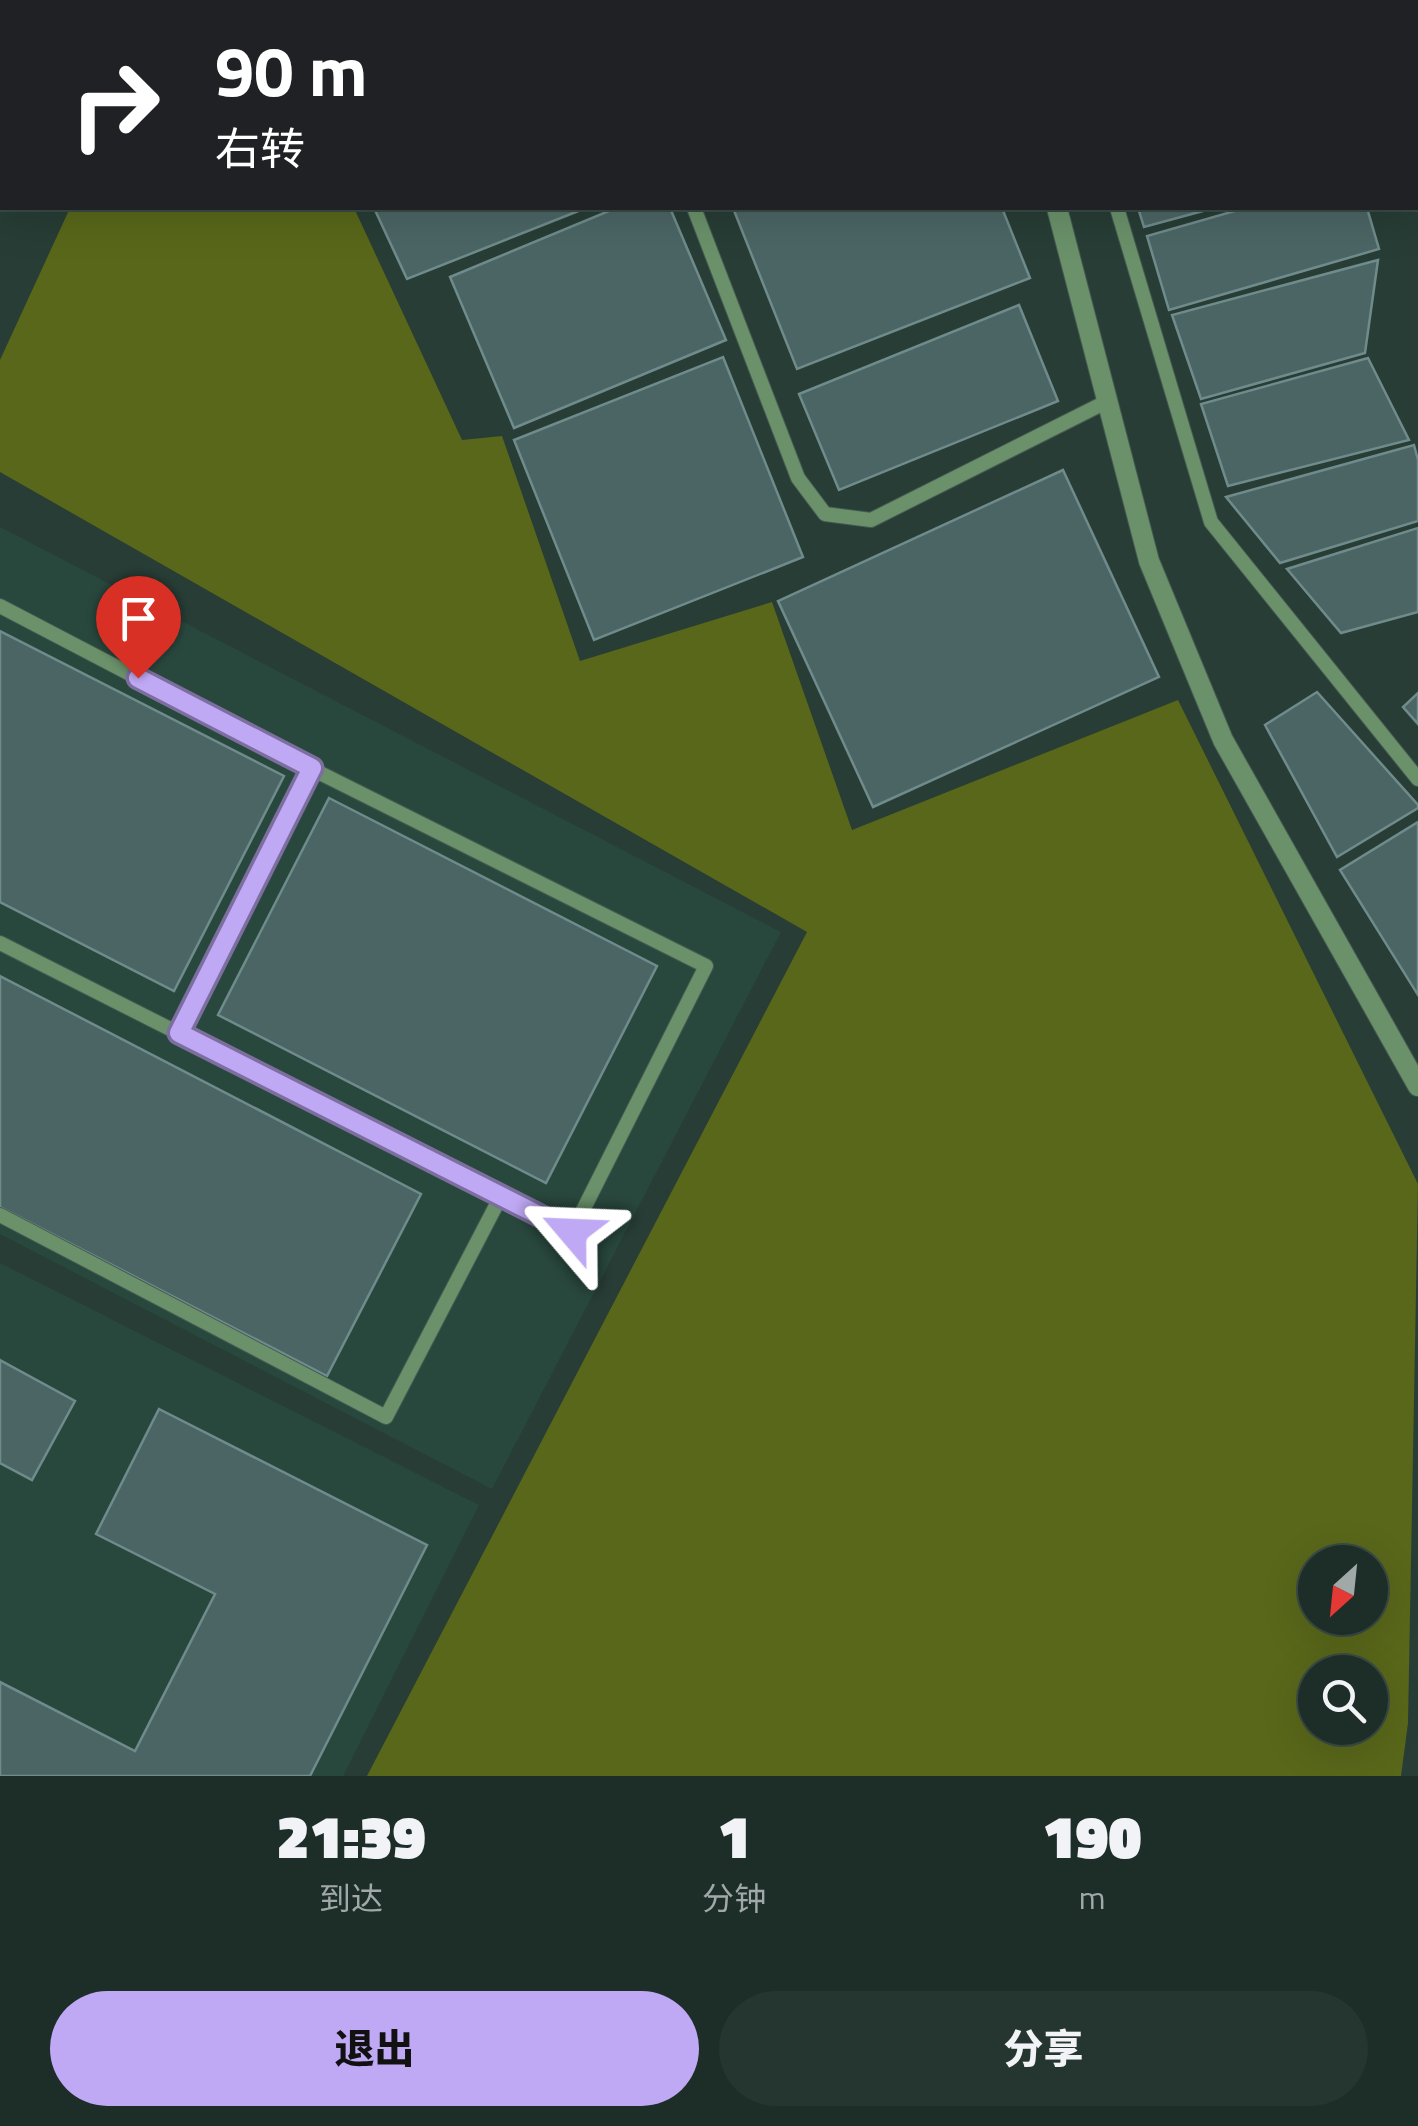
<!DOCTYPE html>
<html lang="zh">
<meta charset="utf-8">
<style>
body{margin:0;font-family:"Titillium Web","Noto Sans SC",sans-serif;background:#253630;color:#f1f3f6;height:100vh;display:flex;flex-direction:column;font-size:38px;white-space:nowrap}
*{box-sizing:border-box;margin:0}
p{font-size:32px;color:#a0a8a8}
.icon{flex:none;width:55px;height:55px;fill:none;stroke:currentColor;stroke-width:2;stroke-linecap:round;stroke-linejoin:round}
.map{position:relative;height:1776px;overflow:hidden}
.side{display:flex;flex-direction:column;background:#1d2e28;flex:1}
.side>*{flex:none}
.hud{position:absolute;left:0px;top:0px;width:1420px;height:210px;box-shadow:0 10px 40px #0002,0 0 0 2px #3b4a45;background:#202124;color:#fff;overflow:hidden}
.needle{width:65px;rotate:207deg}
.fabs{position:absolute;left:1298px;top:1545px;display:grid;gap:20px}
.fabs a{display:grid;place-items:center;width:90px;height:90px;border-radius:50%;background:#1d2e28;box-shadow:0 10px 40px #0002,0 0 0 2px #3b4a45;font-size:50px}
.pin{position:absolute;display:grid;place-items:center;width:85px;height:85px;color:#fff;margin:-102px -42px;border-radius:50% 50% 50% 0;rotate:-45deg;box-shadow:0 0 10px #0007}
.pin .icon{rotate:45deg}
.me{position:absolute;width:110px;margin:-55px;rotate:296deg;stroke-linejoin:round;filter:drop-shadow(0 0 8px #0008)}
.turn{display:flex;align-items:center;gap:35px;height:210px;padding:0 50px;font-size:45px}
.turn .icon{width:130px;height:130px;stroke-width:2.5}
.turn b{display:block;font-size:70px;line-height:85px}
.eta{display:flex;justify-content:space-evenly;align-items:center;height:170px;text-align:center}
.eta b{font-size:60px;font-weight:800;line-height:70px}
.primary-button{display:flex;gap:20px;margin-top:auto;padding:20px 50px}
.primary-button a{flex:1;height:115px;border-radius:60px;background:#bfa9f4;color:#111;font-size:40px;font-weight:800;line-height:115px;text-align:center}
.primary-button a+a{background:#253630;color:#f1f3f6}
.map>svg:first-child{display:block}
.built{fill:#29483d}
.forest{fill:#59671a;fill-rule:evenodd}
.building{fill:#4b6565;stroke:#708b8b;stroke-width:2.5}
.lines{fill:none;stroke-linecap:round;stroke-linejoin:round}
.service-casing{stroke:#455a52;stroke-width:16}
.minor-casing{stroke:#455a52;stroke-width:22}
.primary-casing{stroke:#455a52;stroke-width:28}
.service{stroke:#6a916a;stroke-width:14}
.minor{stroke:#6a916a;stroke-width:20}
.primary{stroke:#97ea99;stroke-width:25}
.route-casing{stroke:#7c6e9f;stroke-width:25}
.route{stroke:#bfa9f4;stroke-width:18}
</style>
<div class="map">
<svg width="1418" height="1776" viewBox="0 0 1418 1776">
<rect width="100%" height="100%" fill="#273d35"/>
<!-- built -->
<g class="built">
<path d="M0,527l781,405 -289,557 -492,-255z"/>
<path d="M0,1263l479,242 -136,271h-343z"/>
</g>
<!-- forest -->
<path class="forest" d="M70,208h284l108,232 40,-4 78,225 192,-59 80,228 326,-130 240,484 -10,539 -7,53h-1034l440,-844 -807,-460v-112zM1315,1562h55v56h-55zM1315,1672h55v56h-55z"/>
<!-- building -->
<g class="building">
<path d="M180,0h150l1,2h-153z"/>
<path d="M344,0h245l1,2h-245z"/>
<path d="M704,0h215l1,2h-223z"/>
<path d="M1077,0h104l-9,2z"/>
<path d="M1207,0h173l1,2h-183z"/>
<path d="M374,208h212l-179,71z"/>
<path d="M616,208h54l56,132 -212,88 -64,-151z"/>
<path d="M733,208h269l28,70 -233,91z"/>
<path d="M1138,208h76l-70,19z"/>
<path d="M1245,208h122l12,41 -210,61 -22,-74z"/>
<path d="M1378,260l-13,93 -164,46 -29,-84z"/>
<path d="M1019,305l39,96 -219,89 -40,-96z"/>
<path d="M723,357l80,200 -209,83 -80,-200z"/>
<path d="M1368,358l41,82 -181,46 -27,-82z"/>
<path d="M1414,445l4,15v61l-138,42 -54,-66z"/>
<path d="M1063,470l96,207 -286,130 -95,-206z"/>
<path d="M1418,528v84l-77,21 -54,-64z"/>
<path d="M0,631l284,145 -110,215 -174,-89z"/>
<path d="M1317,692l101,113v3l-81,49 -72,-132z"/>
<path d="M1418,693v31l-15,-17z"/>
<path d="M329,798l328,168 -111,217 -328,-168z"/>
<path d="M1418,822v173l-78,-125z"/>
<path d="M0,976l421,218 -94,182 -327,-169z"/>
<path d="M0,1360l75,41 -43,79 -32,-17z"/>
<path d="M159,1409l268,136 -117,231h-310v-94l135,69 80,-157 -119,-60z"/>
</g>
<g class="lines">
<!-- service casing -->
<g class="service-casing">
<g id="service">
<path d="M615,0l1,2"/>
<path d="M1056,0v2"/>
<path d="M694,208l104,270 27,36 46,6 237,-119"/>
<path d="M1117,208l94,314 207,257"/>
<path d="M0,606l312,163"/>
<path d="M0,943l572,289 134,-266 -394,-197 -133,264"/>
<path d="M0,1215l386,202 115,-221"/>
</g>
</g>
<!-- minor casing -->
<g class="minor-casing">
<g id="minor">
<path d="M1001,0l1,2"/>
<path d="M1057,208l92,353 74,179 195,346"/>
</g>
</g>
<!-- primary casing -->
<g class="primary-casing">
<g id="primary">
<path d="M46,2l1,-2"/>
<path d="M0,91l2,-5"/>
</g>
</g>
<!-- service -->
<use href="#service" class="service"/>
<!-- minor -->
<use href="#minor" class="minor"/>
<!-- primary -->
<use href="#primary" class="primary"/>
</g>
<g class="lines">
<!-- route casing -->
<g class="route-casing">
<path id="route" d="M138,678l174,90 -133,265 393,199"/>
</g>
<!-- route -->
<use href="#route" class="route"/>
</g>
</svg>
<div class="fabs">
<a><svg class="needle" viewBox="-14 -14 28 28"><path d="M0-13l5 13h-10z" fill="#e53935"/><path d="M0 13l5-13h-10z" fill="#a0a8a8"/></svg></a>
<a><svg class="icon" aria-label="search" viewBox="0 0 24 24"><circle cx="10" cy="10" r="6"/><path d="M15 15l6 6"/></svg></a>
</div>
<div class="pin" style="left:138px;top:678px;background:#d93025"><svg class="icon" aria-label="arrive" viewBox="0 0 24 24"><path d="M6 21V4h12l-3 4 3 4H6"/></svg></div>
<svg class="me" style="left:572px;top:1232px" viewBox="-20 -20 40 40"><path d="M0-17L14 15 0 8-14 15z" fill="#bfa9f4" stroke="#fff" stroke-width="4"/></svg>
<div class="hud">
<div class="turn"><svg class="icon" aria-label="right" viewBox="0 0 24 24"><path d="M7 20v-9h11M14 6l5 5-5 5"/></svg><div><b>90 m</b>右转</div></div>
</div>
</div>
<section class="side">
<div class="eta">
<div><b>21:39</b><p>到达</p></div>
<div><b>1</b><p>分钟</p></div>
<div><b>190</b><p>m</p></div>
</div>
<div class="primary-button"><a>退出</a><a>分享</a></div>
</section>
